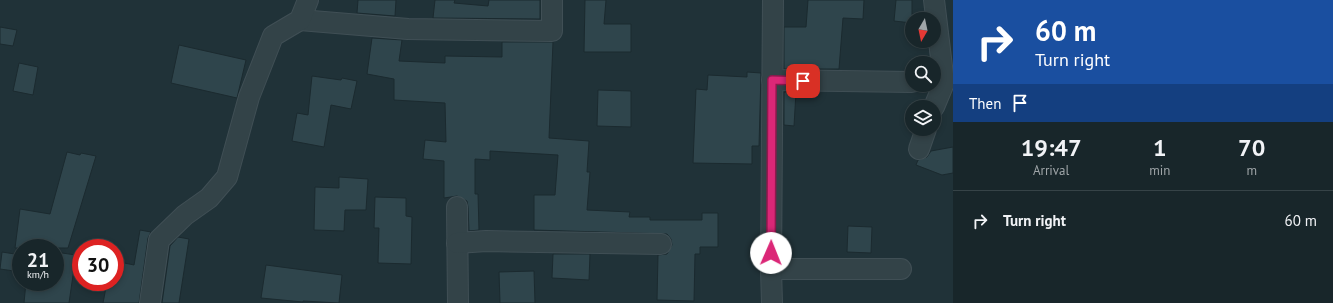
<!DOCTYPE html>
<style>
body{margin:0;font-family:"PT Sans",sans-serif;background:#253236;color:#f1f3f6;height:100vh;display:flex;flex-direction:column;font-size:15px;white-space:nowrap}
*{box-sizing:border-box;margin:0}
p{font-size:13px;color:#9fa5a8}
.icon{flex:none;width:22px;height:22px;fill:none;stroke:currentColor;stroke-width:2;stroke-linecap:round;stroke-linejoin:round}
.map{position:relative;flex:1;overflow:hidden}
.details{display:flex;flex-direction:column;background:#18262a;width:380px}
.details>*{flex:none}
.guide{background:#1a4fa0;color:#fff;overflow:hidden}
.needle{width:26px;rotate:189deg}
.tools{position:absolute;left:905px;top:12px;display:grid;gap:8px}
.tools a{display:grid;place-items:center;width:36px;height:36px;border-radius:50%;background:#18262a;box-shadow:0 2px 6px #0003,0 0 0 1px #364347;font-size:20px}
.speed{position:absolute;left:12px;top:239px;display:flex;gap:8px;font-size:20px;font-weight:700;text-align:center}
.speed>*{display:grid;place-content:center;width:52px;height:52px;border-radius:50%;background:#18262a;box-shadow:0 2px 6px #0003,0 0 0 1px #364347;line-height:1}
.speed small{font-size:10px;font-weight:400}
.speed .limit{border:6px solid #d22;background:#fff;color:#111}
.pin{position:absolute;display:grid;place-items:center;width:34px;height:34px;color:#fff;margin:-17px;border-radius:8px;box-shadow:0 2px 6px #0006}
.me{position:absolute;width:44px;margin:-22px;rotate:1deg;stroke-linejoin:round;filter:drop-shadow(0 0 3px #0008)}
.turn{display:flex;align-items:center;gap:14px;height:84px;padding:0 16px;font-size:18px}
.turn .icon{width:52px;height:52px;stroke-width:2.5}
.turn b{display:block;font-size:28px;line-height:34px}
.then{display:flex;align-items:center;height:38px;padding:0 16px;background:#0003;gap:8px;font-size:15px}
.eta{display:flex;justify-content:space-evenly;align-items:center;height:68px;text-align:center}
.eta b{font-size:24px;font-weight:700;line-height:28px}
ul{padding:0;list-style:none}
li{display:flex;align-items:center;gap:12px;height:60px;padding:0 16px;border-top:1px solid #364347}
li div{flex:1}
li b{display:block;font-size:15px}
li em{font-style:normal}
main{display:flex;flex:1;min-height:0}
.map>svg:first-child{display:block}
.building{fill:#2f454c;stroke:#1b2a2f}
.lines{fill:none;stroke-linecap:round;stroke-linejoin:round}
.minor-casing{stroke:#404f55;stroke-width:22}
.minor{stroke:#334348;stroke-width:20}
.route-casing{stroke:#8e194d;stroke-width:10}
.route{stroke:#db2777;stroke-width:7}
</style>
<main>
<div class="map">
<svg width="953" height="303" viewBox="0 0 953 303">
<rect width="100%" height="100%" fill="#203238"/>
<!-- building -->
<g class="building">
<path d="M358,0h38l-1,16 -38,-3z"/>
<path d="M435,0h20l-1,3 34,3 1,-6h51v19l-107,-1z"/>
<path d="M585,0h21l-2,24h27v28h-47z"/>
<path d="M808,0h56l-1,19 -20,-1 -4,51h-55v-42h22z"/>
<path d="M896,0h16v23l-18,-2z"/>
<path d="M0,27l17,3 -4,16 -13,-2z"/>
<path d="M372,38l30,2 -3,21 46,2v-7l57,1v-15h51l-4,96 40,3 -2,31h3l-3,38 43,2 -1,5h21v3h52v-7h16v34h-18v7h-5l-1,47 -37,-1 1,-45 9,-1 5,-9 -1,-6 -4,-5 -133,-4v-35h21l3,-40 -68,-4v9l-15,-1v35h3l1,36 -10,1 -1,-24 -1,-6 -10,-5 -13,2v-37l-21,-2 2,-19 21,2 -1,-39 -51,-3v-21l-27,-5z"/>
<path d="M179,45l67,15 -9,38 -66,-15z"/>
<path d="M19,63l19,4 -5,28 -20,-4z"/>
<path d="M747,72l14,1 -2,73h-7v18l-59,-1 3,-74 11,1 1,-15 39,2z"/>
<path d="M312,76l29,4 1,-2 15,3 -6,28 -20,-4 -7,42 -32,-6 5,-28 11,2z"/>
<path d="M598,90l33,1v36l-34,-1z"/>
<path d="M784,92h12l-2,34 -10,-1z"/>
<path d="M953,147v26l-11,2 -26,-10 2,-5 9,-3 4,-6z"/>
<path d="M67,152l13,3 1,-2 15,3 -28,92h-53l5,-39 30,5z"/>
<path d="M339,177l29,2 -2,31h-21l-1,21 -30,-1 1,-43 24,1z"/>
<path d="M375,197l31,1v18l6,1 -1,47 -33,-1 1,-35h-5z"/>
<path d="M848,226l24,1 -1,26 -24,-1z"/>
<path d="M140,230l11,2 -3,6 -9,65h-36l4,-21h8v-21l19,4z"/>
<path d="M178,237l11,2 -10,64h-17l8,-57z"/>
<path d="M2,252l19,3v17l-21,-3z"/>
<path d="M55,252l21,3 -7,48h-45l2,-21h29z"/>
<path d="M553,254h37l-1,26 -37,-2z"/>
<path d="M266,265l76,10 -3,28 -36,-2v1l-42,-4z"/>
<path d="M534,271l1,32h-35l-1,-31z"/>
</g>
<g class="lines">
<!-- minor casing -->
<g class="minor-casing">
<g id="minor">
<path d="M300,20l108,9 144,2v-31"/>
<path d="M772,80l140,2"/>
<path d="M934,107l10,-24 -10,-83"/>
<path d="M919,149l7,-20"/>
<path d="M457,207l1,96"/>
<path d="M457,243l29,-2 175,3"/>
<path d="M771,269h130"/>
<path d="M150,303l9,-63 26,-25 24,-17 18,-21 22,-80 24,-61 27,-16 8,-20"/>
<path d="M772,303l-1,-34 2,-269"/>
</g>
</g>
<!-- minor -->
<use href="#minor" class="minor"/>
</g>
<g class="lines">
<!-- route casing -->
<g class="route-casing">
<path id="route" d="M771,253l1,-173 31,1"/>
</g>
<!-- route -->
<use href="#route" class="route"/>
</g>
</svg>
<div class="tools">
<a><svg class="needle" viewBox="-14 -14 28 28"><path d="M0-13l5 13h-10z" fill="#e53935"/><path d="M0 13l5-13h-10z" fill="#9fa5a8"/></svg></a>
<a><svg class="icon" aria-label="search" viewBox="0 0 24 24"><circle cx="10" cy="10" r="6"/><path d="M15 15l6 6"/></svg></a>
<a><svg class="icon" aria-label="layers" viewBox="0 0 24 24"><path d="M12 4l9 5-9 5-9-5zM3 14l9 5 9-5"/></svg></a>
</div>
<div class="speed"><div>21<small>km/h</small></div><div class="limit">30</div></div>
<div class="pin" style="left:803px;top:81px;background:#d93025"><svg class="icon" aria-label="arrive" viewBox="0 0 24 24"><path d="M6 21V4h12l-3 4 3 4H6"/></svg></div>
<svg class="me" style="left:771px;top:253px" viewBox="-20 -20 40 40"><circle r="19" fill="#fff"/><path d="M0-13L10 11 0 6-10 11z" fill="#db2777"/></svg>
</div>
<section class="details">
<div class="guide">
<div class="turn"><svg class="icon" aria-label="right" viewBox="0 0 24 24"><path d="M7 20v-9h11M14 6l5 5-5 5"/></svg><div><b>60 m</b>Turn right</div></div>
<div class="then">Then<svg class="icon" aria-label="arrive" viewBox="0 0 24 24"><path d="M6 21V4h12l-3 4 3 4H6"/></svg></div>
</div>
<div class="eta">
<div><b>19:47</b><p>Arrival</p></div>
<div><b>1</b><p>min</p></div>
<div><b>70</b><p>m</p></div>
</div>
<ul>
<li><svg class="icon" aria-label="right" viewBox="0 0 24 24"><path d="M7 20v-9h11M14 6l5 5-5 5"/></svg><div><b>Turn right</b></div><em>60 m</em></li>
</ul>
</section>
</main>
